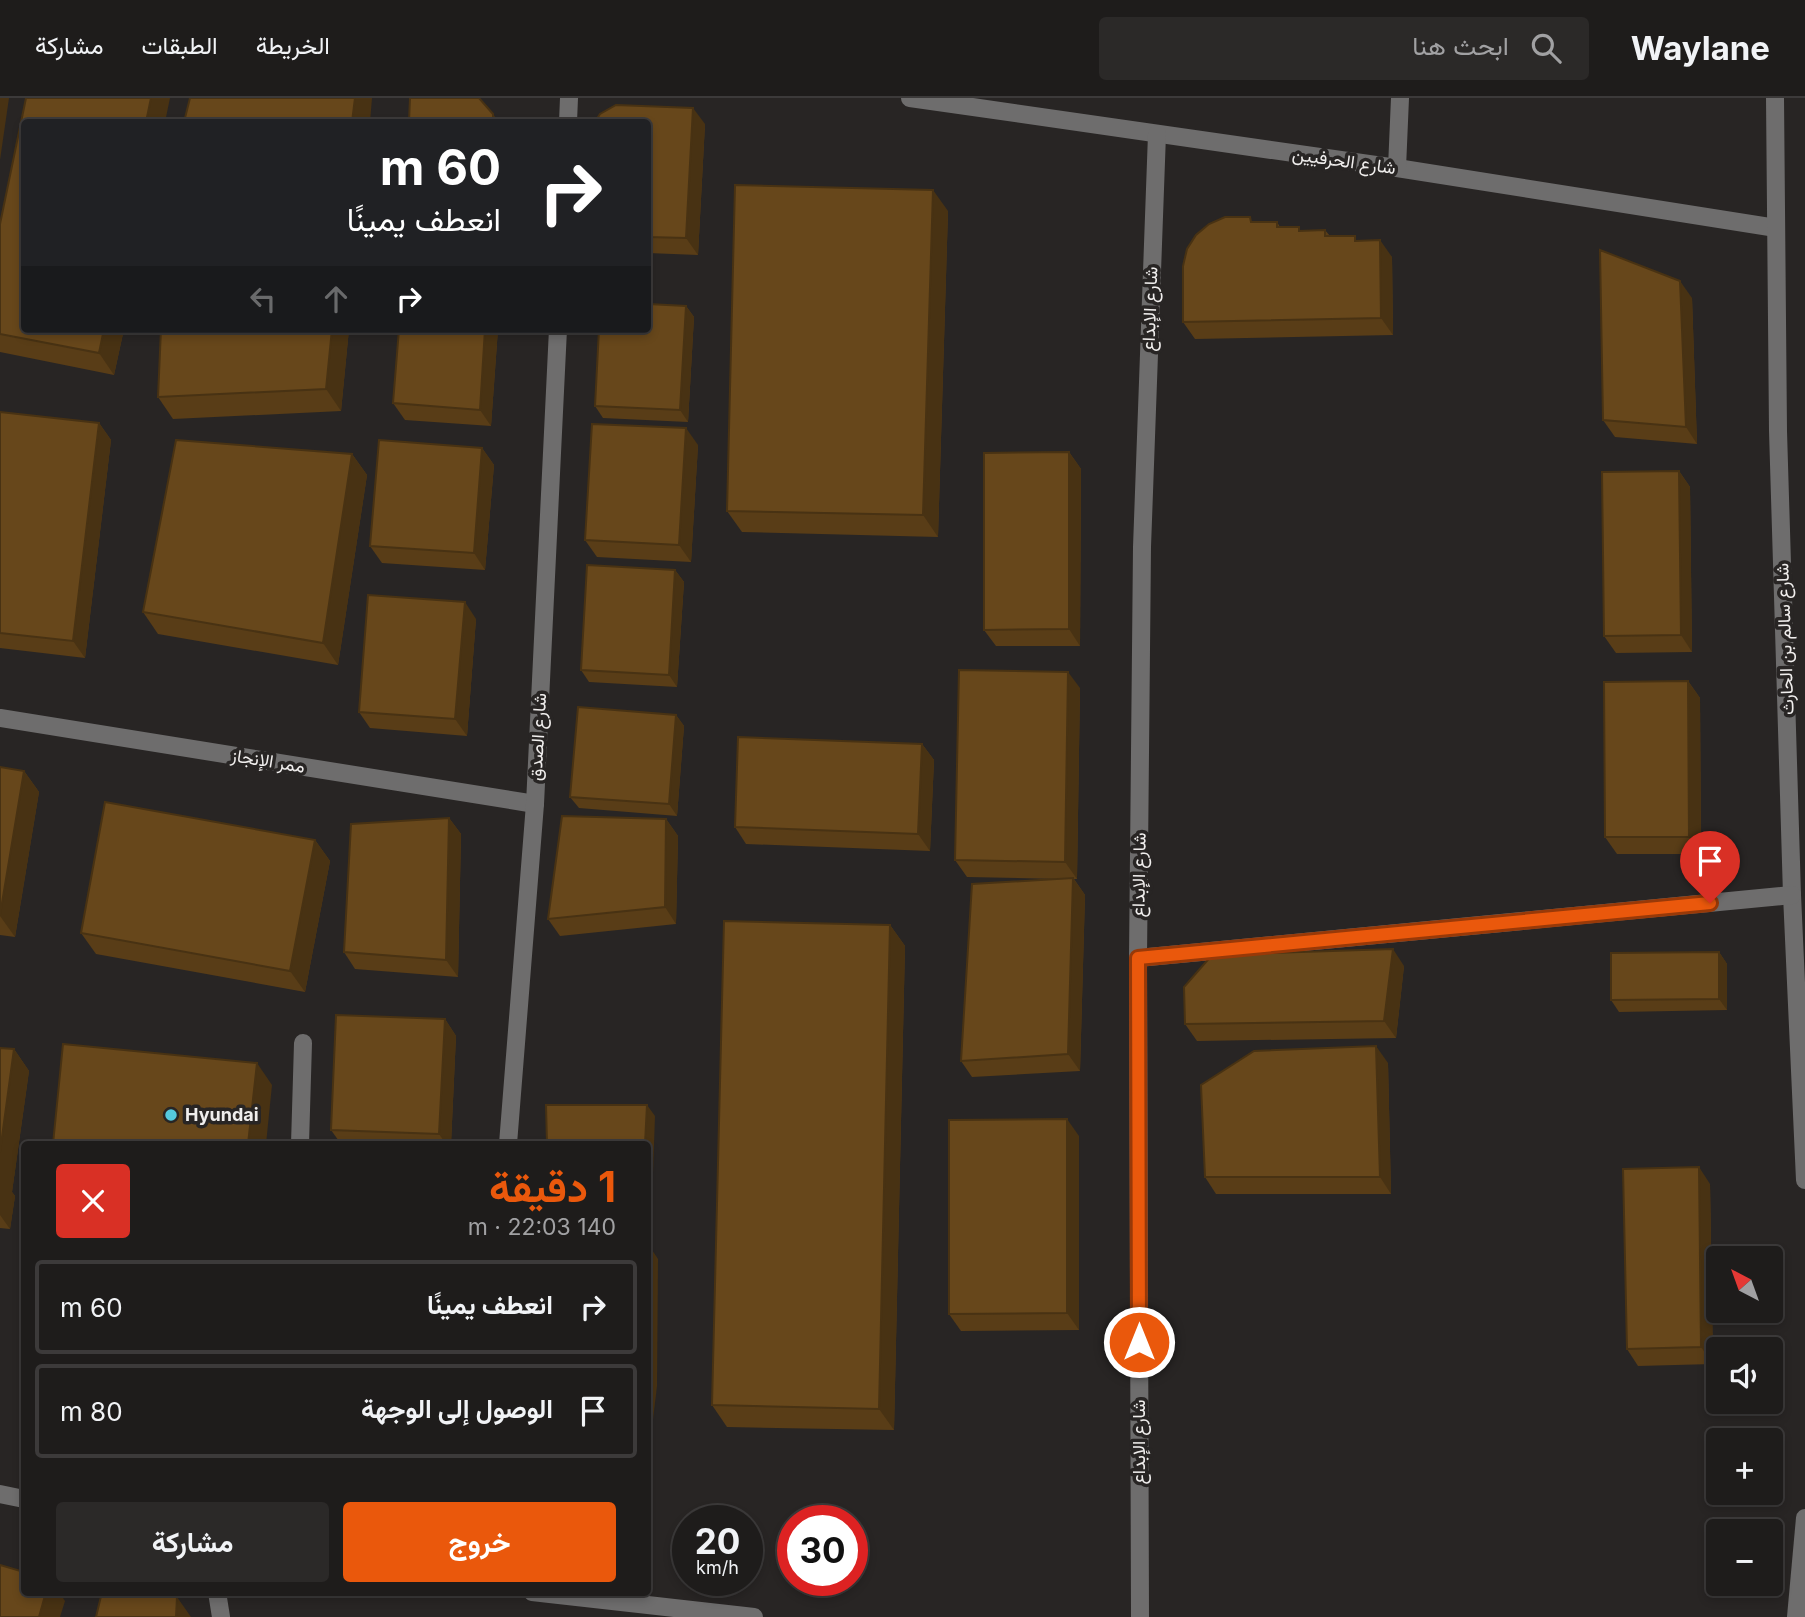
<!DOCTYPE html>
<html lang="ar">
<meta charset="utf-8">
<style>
body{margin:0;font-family:Inter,Vazirmatn,sans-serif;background:#2b2928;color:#f1f3f6;direction:rtl;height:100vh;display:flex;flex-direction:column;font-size:26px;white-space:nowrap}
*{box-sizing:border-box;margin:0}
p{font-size:23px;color:#a1a1a3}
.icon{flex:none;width:38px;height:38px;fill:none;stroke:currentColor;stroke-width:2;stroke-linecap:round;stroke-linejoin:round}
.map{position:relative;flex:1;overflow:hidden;direction:ltr}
.details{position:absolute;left:21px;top:1043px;width:630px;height:455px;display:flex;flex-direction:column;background:#1e1c1b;border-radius:7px;box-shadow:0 4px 10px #0003,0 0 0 2px #3c3a3a;direction:rtl}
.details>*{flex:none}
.banner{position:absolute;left:21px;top:21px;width:630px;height:214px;border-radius:7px;box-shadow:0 4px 10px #0003,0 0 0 2px #3c3a3a;direction:rtl;background:#202124;color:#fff;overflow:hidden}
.needle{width:46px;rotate:319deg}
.fabs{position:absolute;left:1706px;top:1148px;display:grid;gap:14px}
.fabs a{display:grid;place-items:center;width:77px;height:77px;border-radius:7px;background:#1e1c1b;box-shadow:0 4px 10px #0003,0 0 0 2px #3c3a3a;font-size:35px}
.speed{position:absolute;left:672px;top:1407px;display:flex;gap:14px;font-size:35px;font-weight:700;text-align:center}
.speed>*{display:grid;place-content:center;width:91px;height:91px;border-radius:50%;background:#1e1c1b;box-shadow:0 4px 10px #0003,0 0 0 2px #3c3a3a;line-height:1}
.speed small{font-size:18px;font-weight:400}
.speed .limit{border:10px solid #d22;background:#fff;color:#111}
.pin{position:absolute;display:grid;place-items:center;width:60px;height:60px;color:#fff;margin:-72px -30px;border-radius:50% 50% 50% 0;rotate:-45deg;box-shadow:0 0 7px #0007}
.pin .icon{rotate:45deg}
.me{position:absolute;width:77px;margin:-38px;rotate:0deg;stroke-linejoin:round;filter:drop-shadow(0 0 5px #0008)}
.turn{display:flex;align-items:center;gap:24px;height:147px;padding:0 35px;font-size:32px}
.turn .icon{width:91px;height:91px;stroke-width:2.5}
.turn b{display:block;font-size:49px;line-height:60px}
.lanes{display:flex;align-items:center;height:66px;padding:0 35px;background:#0003;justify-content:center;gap:35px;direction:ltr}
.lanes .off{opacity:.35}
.round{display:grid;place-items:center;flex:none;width:74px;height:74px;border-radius:7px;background:#2b2928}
.headline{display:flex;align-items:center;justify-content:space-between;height:119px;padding:0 35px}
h1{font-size:42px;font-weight:700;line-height:52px;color:#ea580c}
.button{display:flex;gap:14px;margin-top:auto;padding:14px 35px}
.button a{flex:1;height:80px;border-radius:7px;background:#ea580c;color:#fff;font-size:28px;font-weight:700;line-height:80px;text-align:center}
.button a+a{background:#2b2928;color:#f1f3f6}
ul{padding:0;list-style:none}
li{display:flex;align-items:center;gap:21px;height:94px;margin:0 14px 10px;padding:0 21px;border:4px solid #3c3a3a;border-radius:7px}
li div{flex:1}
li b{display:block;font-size:26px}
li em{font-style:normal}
header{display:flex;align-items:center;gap:42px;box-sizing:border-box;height:98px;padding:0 35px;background:#1e1c1b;border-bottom:2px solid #3c3a3a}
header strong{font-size:33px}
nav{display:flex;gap:38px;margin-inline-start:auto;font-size:24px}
.search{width:490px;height:63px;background:#2b2928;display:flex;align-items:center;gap:18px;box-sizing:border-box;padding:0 24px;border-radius:7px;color:#a1a1a3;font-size:26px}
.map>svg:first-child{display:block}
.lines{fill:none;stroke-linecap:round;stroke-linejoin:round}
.minor{stroke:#6e6d6d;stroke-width:18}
.wall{fill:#593d17}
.shaded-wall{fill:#483213}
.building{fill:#67471b;stroke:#483213;stroke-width:2}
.route-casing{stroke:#983908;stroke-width:18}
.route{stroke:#ea580c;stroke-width:12}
.poi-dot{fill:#55cade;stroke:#282524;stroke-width:2.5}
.labels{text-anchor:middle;stroke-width:7;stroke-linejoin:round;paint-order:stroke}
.street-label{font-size:18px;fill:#f0eeed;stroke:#282524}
.poi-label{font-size:18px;font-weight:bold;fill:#f0eeed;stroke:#282524;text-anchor:start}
</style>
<header>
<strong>Waylane</strong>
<div class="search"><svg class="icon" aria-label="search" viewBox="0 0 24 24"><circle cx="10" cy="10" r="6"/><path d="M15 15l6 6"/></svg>ابحث هنا</div>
<nav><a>الخريطة</a><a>الطبقات</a><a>مشاركة</a></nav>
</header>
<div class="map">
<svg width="1805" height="1519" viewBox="0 0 1805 1519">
<rect width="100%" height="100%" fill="#282524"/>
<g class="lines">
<!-- minor -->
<g class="minor">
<path d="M910,0l487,70 379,60"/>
<path d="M1775,0l3,333 14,464 13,285"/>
<path d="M568,24l1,-24"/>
<path d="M1397,70l3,-70"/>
<path d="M0,620l535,86"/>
<path d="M1138,860l654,-63"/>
<path d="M300,1046l3,-101"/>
<path d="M508,1046l27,-340 23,-475"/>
<path d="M0,1396l24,5"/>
<path d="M217,1494l4,25"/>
<path d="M532,1494l222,25"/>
<path d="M1140,1519l-2,-659 4,-411 15,-413"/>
<path d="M1796,1519l9,-99"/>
</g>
</g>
<!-- wall -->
<g class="wall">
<path d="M648,24l57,2 -7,131 -50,-2z"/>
<path d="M948,113l-10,326 -196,-5 -15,-21z"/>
<path d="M1254,124h23l3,5 21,3h24l5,6 29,5 33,16 1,78 -198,4 -12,-17z"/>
<path d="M0,126l24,105h100l-10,46 -114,-23z"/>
<path d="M1692,200l5,146 -82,-7 -12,-17z"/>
<path d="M686,208l8,11 -6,105 -85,-4 -8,-12z"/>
<path d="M349,231l-8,82 -168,8 -15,-22 93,-67z"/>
<path d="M399,231h99l-7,97 -86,-6 -12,-17z"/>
<path d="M0,314l99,11 12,17 -26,218 -85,-10z"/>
<path d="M698,347l-7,117 -94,-5 -12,-17z"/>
<path d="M482,350l12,17 -9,105 -103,-7 -12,-17z"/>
<path d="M1069,354l12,17 -1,177h-84l-12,-16z"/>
<path d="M352,356l15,21 -29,190 -180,-31 -15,-22z"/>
<path d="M1679,373l11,16 2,165 -76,1 -12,-17z"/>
<path d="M675,472l9,12 -7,105 -88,-5 -8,-12z"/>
<path d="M476,521l-9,117 -97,-8 -11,-16z"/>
<path d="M1688,583l12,17 1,156h-84l-12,-17z"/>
<path d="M1080,590l-3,191h-3l11,16 -5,176 -108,6 -11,-16 98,-182 -92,-2 -12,-17z"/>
<path d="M676,617l8,11 -7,90 -98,-8 -9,-11z"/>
<path d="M922,646l12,16 -4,91 -184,-7 -11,-17z"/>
<path d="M0,669l24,4 15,21 -24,145 -15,-2z"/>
<path d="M449,720l12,16 -3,143 -103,-8 -11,-17z"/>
<path d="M666,721l12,17 -2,88 -116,12 -12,-17z"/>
<path d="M315,742l15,21 -25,131 -209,-38 -15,-21z"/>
<path d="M890,827l15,21 -11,484 -167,-3 -15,-22z"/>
<path d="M1719,854l8,12v46l-108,2 -8,-12z"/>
<path d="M1404,868l-8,72 -199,3 -12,-17z"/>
<path d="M445,921l11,17 -5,108h-110l-10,-14z"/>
<path d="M0,950l14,1 15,22 -17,121 3,4 -5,33 -10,-1z"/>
<path d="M1388,965l3,131h-175l-11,-17z"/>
<path d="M1079,1038v194l-118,1 -12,-17z"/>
<path d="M1710,1086l3,180 -75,2 -11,-17z"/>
</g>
<!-- shaded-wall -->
<g class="shaded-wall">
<path d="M0,0h9l-9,62z"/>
<path d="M151,0h19l-5,24h-19z"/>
<path d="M355,0h17l-2,24h-18z"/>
<path d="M693,10l12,16 -7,131 -12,-17z"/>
<path d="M493,16l6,8h-6z"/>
<path d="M933,92l15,21 -10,326 -15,-22z"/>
<path d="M1380,142l12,17 1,78 -12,-17z"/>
<path d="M1680,183l12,17 5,146 -11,-17z"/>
<path d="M686,208l8,11 -6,105 -8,-12z"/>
<path d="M104,231h20l-10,46 -15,-22z"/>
<path d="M332,231h17l-8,82 -15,-22z"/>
<path d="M485,231h13l-7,97 -11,-16z"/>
<path d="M99,325l12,17 -26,218 -12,-17z"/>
<path d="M686,330l12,17 -7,117 -12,-17z"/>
<path d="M482,350l12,17 -9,105 -11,-17z"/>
<path d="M1069,354l12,17 -1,177 -11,-17z"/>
<path d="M352,356l15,21 -29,190 -15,-22z"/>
<path d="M1679,373l11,16 2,165 -11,-17z"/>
<path d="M675,472l9,12 -7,105 -8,-12z"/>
<path d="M465,504l11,17 -9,117 -12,-17z"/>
<path d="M1068,574l12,16 -3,191 -12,-17z"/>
<path d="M1688,583l12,17 1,156 -12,-17z"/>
<path d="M676,617l8,11 -7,90 -8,-12z"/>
<path d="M922,646l12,16 -4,91 -12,-17z"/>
<path d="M24,673l15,21 -24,145 -15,-21z"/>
<path d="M449,720l12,16 -3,143 -12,-17z"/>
<path d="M666,721l12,17 -2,88 -11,-17z"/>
<path d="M315,742l15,21 -25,131 -15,-21z"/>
<path d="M1073,780l12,17 -5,176 -12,-17z"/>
<path d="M890,827l15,21 -11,484 -15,-21z"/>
<path d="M1393,851l11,17 -8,72 -12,-17z"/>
<path d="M1719,854l8,12v46l-8,-11z"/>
<path d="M445,921l11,17 -5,108h-5l-7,-10z"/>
<path d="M1376,948l12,17 3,131 -11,-17z"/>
<path d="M14,951l15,22 -17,121 3,4 -5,33 -10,-14v-63z"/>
<path d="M257,965l15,22 -6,59h-18z"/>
<path d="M647,1007l8,11 -3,86 -4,-6v-52h-3z"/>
<path d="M1067,1021l12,17v194l-12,-17z"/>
<path d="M1699,1069l11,17 3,180 -12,-17z"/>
<path d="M648,1146l10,15 -1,127 -9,75z"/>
<path d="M46,1494h13l6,9 -5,16h-21z"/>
<path d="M177,1499l14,20h-15z"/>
</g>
<!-- building -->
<g class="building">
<path d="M26,0h125l-5,24h-122v207h80l-5,24 -99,-19v-110z"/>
<path d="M190,0h165l-3,24h-168z"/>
<path d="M410,0h69l14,16v8h-84z"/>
<path d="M616,7l77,3 -7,130 -38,-1v-115h-53l5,-8z"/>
<path d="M735,87l198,5 -10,325 -196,-4z"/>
<path d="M1225,119h25l1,5h26v5h22v4l26,-1v6h30v5l25,-1 1,78 -198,4v-56l4,-17 9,-14 13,-11z"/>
<path d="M1600,152l80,31 6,146 -83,-7z"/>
<path d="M648,206l38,2 -6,104 -85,-4 4,-77h49z"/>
<path d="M161,231l90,1v-1h81l-6,60 -168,8z"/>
<path d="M399,231h86l-5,81 -87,-7z"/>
<path d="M0,314l99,11 -26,218 -73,-8z"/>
<path d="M592,326l94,4 -7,117 -94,-5z"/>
<path d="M176,342l176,14 -29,189 -180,-31z"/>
<path d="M379,342l103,8 -8,105 -104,-7z"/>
<path d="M1069,354v177l-85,1v-177z"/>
<path d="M1679,373l2,164 -77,1 -2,-164z"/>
<path d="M587,467l88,5 -6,105 -88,-5z"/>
<path d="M368,497l97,7 -10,117 -96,-7z"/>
<path d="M959,572l109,2 -3,190 -110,-2z"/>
<path d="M1688,583l1,156h-84l-1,-155z"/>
<path d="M578,609l98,8 -7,89 -99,-7z"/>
<path d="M738,639l184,7 -4,90 -183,-7z"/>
<path d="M0,669l24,4 -24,144z"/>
<path d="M105,704l210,38 -25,131 -209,-38z"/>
<path d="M562,718l104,3 -1,88 -117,12z"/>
<path d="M449,720l-3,142 -102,-8 7,-128z"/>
<path d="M1073,780l-5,176 -107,7 11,-177z"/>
<path d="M724,823l166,4 -11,484 -167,-4z"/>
<path d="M1393,851l-9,72 -199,3 -1,-37 28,-32z"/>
<path d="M1719,854v47l-108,1v-47z"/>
<path d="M336,917l109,4 -6,115 -108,-4z"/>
<path d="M63,946l194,19 -9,81h-195z"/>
<path d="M1376,948l4,131h-175l-4,-92 53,-34z"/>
<path d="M0,950l14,1 -14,103z"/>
<path d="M546,1007h101l-2,39h-98z"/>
<path d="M1067,1021v194l-118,1v-194z"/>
<path d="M1699,1069l2,180 -74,2 -4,-180z"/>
<path d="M0,1467l24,7v20h22l-7,25h-39z"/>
<path d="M102,1494h48l27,5 -1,20h-80z"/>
</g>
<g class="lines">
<!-- route casing -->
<g class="route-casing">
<path id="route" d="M1139,1244l-1,-384 572,-55"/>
</g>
<!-- route -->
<use href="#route" class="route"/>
</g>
<!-- markers -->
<circle class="poi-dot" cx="171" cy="1017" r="7"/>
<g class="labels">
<!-- street labels -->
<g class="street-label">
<text transform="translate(1344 63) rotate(8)" y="6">شارع الحرفيين</text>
<text transform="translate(1150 211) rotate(-88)" y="6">شارع الإبداع</text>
<text transform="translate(1785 541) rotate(-92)" y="6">شارع سالم بن الحارث</text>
<text transform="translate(538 639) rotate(-87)" y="6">شارع الصدق</text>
<text transform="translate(268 663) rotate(9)" y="6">ممر الإنجاز</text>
<text transform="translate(1139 777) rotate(-89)" y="6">شارع الإبداع</text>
<text transform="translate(1139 1344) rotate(-90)" y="6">شارع الإبداع</text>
</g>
<!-- poi labels -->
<g class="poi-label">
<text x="185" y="1023">Hyundai</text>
</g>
</g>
</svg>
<div class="fabs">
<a><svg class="needle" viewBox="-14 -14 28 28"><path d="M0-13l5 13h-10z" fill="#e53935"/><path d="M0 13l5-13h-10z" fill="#a1a1a3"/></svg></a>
<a><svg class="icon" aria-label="sound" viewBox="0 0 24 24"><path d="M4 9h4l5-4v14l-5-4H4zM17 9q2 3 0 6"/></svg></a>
<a>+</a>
<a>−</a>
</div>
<div class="speed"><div>20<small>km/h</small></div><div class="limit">30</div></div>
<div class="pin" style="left:1710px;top:805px;background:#d93025"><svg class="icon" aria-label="arrive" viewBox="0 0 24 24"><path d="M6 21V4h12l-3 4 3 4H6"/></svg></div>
<svg class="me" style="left:1139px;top:1244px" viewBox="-20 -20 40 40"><circle r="17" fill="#ea580c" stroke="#fff" stroke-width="3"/><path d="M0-11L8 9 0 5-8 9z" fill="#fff"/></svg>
<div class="banner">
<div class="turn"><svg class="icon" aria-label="right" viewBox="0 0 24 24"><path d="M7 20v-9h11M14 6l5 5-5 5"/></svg><div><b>60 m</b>انعطف يمينًا</div></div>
<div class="lanes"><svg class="icon off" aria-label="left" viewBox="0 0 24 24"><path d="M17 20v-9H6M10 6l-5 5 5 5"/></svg><svg class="icon off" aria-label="ahead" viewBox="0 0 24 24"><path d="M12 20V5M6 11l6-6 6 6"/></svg><svg class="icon" aria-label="right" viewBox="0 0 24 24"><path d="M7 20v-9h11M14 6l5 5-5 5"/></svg></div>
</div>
<section class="details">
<div class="headline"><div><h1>1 دقيقة</h1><p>140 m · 22:03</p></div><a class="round" style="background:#d93025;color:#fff"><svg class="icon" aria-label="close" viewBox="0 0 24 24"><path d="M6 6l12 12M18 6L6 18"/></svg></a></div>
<ul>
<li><svg class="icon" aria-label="right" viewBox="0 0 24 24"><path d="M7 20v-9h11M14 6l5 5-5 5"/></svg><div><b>انعطف يمينًا</b></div><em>60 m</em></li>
<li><svg class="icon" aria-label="arrive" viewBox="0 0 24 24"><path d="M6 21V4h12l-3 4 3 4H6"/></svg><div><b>الوصول إلى الوجهة</b></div><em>80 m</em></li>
</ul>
<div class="button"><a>خروج</a><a>مشاركة</a></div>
</section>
</div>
